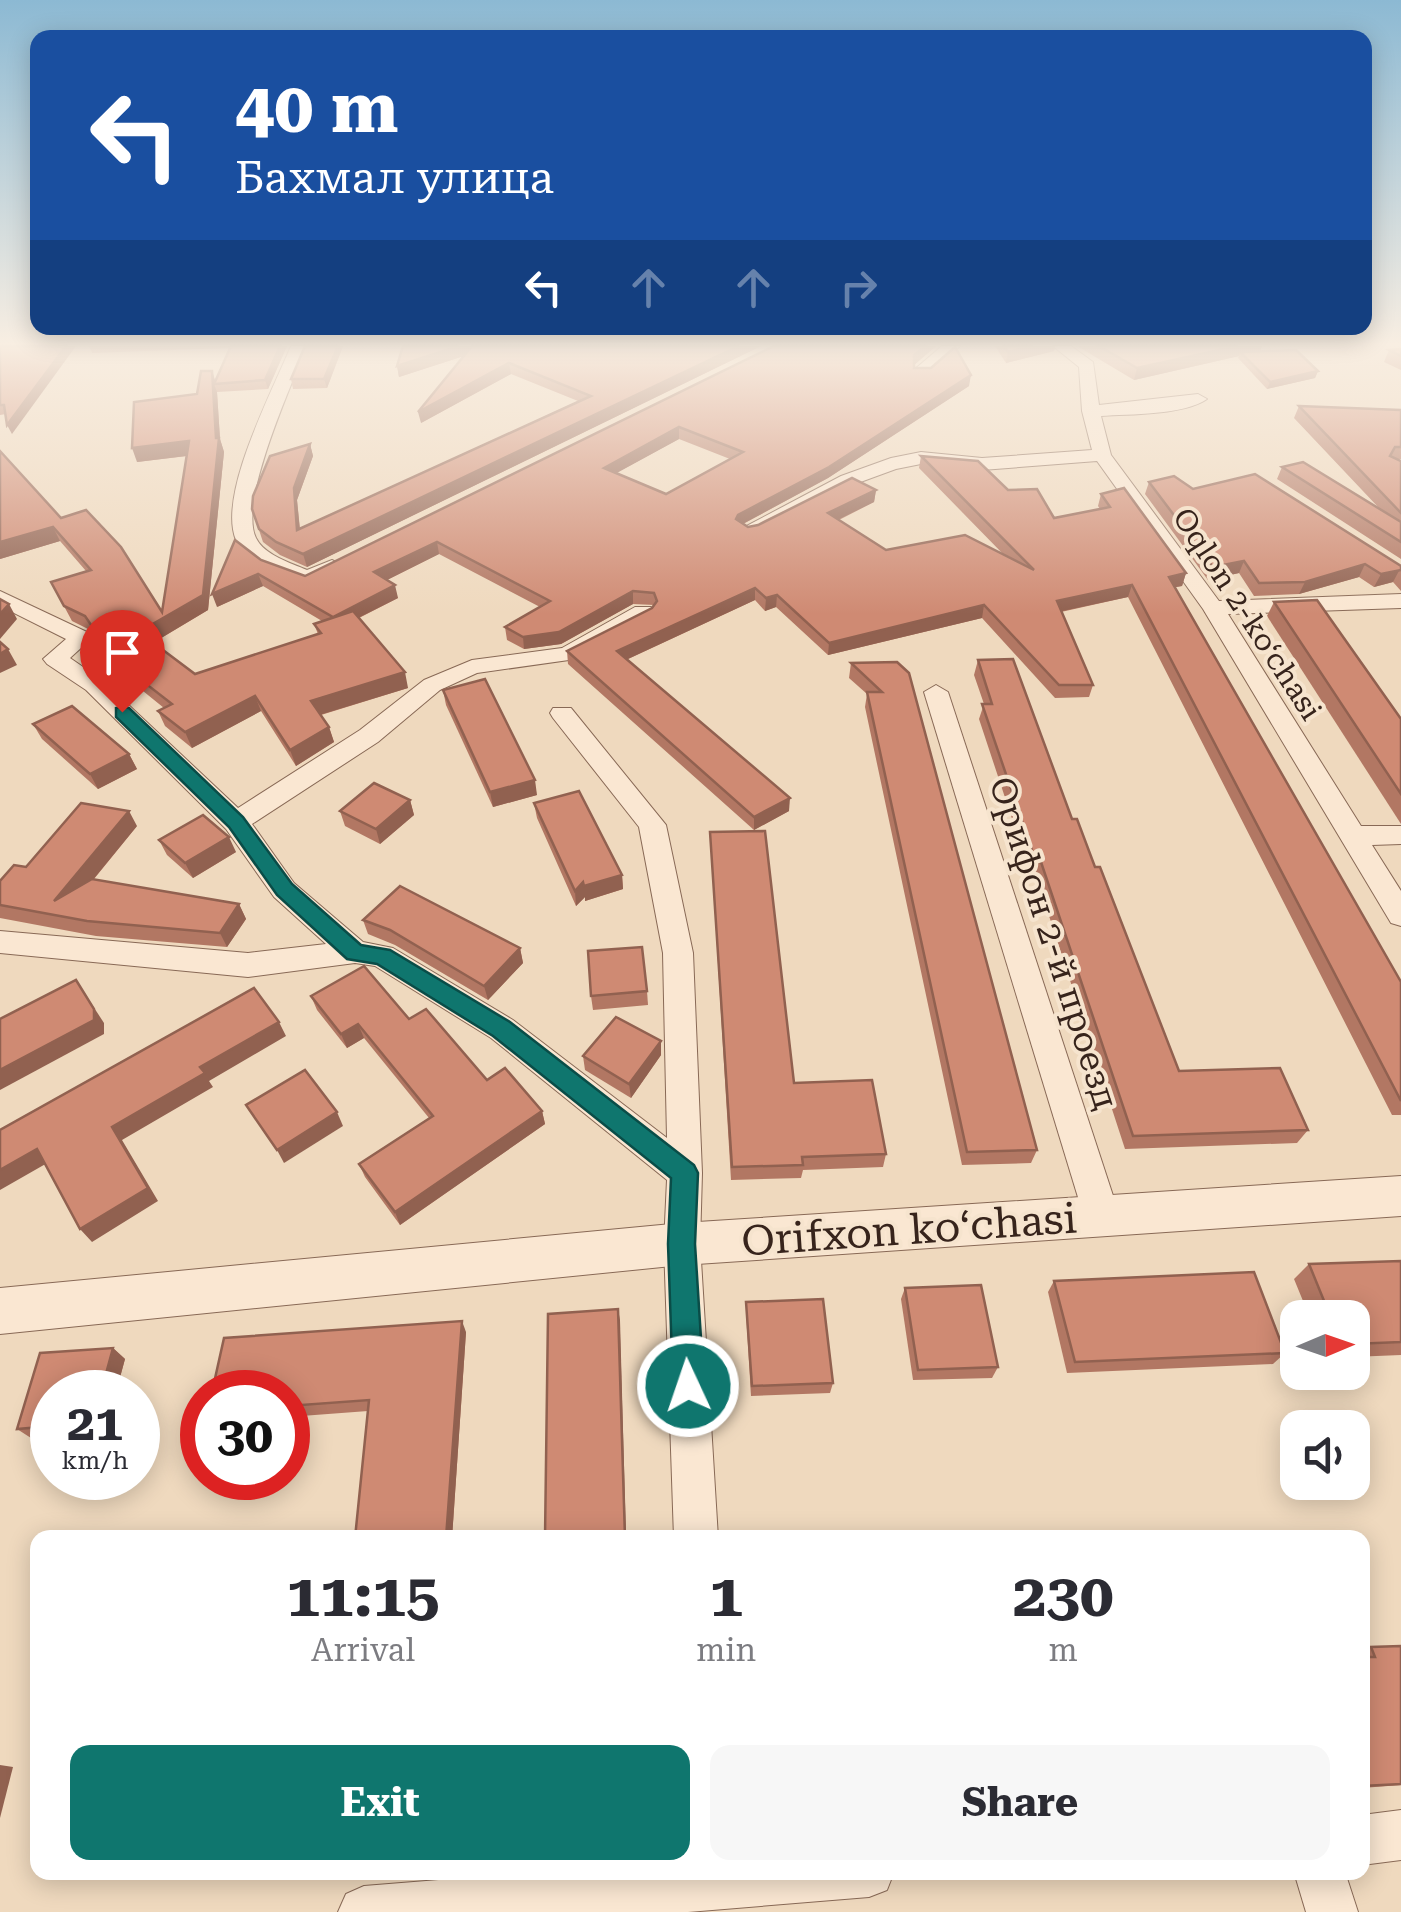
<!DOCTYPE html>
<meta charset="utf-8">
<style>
body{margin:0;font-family:"Roboto Serif",serif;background:#f7f7f7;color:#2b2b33;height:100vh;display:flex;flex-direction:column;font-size:38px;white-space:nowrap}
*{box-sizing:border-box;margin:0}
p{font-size:32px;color:#7c7c81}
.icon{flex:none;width:55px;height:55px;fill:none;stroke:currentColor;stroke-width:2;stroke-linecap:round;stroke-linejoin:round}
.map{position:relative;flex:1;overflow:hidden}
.drawer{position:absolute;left:30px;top:1530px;width:1340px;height:350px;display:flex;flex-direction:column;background:#fff;border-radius:20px;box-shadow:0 5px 25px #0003}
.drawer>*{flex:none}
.banner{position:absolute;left:30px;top:30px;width:1342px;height:305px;border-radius:20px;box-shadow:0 5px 25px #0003;background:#1a4fa0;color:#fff;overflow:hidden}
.needle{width:65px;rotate:88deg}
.controls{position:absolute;left:1280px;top:1300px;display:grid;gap:20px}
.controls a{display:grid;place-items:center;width:90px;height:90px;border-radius:20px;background:#fff;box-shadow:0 5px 25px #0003;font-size:50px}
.speed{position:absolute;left:30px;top:1370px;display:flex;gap:20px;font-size:50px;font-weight:700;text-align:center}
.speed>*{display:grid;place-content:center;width:130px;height:130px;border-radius:50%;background:#fff;box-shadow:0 5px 25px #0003;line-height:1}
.speed small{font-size:25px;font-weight:400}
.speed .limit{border:15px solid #d22;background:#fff;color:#111}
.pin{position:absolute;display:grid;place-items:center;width:85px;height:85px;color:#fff;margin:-102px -42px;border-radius:50% 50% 50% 0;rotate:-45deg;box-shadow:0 0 10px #0007}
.pin .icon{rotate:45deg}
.me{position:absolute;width:110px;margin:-55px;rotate:357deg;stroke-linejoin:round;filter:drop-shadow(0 0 8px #0008)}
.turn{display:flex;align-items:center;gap:35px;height:210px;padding:0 40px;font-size:45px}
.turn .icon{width:130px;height:130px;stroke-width:2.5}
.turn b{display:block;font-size:70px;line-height:85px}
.lanes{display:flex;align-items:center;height:95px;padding:0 40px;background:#0003;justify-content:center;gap:50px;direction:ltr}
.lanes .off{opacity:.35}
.eta{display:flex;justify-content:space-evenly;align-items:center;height:170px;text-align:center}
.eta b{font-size:60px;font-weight:700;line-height:70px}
.action{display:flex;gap:20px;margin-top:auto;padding:20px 40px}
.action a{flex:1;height:115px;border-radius:20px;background:#0f766e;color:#fff;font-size:40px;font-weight:700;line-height:115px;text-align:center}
.action a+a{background:#f7f7f7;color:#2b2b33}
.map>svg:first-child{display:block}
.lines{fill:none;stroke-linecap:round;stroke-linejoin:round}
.minor-casing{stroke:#886956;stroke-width:2}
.tertiary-casing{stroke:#886956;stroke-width:2}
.minor{fill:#fae7d2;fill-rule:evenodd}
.tertiary{fill:#fae7d2;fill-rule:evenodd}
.wall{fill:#b27763;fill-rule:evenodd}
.shaded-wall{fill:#916150}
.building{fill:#cf8a73;stroke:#916150;stroke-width:2.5;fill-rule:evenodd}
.route{fill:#0f766e;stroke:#0a4d48;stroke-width:2.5}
.labels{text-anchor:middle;stroke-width:8;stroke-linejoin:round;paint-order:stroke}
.far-street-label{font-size:30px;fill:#37241c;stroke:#f6e4ce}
.street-label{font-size:35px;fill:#37241c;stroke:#f6e4ce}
.near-street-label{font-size:42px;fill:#37241c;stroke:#f6e4ce}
</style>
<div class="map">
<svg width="1401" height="1912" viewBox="0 0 1401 1912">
<rect width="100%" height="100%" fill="#efd9be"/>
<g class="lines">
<!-- minor casing -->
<g class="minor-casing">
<g id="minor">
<path d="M291,346h16c-15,38 -69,156 -51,192 8,17 35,25 51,32l25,-10 11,6 -36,19c-22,-5 -62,-23 -71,-45 -19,-45 37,-150 55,-194z"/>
<path d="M942,346h18l-33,31h-12v-8z"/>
<path d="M1053,346h18l22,16 6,43 99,-11 9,5c-22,16 -78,15 -106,17l10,39 108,146 182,-7v14l-173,6 133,212h40v18l-29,1 29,46v35l-10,-3 -188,-314 -106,-148 -115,9 -61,-6 -25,5 -41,15 -99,50 -7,2 -10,-6 102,-54 50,-18 30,-6 61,6 110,-8 -10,-39 -3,-44z"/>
<path d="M0,591l89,42 3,5 -22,20 32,22 136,128 122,-78 64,-50 48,-20 90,-12 73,-41h16l3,5 -3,5 -75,42 -99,14 -37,17 -62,52 -126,82 42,59 69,59 30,6 120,72 154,118 -4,-185 -24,-126 -86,-109 -3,-5 3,-5h18l95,117 27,128 9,220 -2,71 18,294h-44l-10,-294 3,-64 -176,-142 -116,-72 -20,-3 -107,14 -248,-24v-22l248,22 78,-9 -52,-47 -48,-68 -140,-139 -39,-26 -4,-5 23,-20 -66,-33z"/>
<path d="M936,685l12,7 172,525 -5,12 -13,5 -13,-5 -5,-12 -160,-525z"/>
<path d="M1401,1810v50l-39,5v-50z"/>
<path d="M537,1872h357l-7,18 -18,7 -181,15h-350l8,-18 18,-8z"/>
<path d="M1294,1872h51l13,40h-52z"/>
</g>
</g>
<!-- tertiary casing -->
<g class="tertiary-casing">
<path id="tertiary" d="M1401,1176v40l-719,49 -682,69v-46l682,-65z"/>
</g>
<!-- minor -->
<use href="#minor" class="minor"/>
<!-- tertiary -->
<use href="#tertiary" class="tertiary"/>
</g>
<!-- wall -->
<g class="wall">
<path d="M0,346l12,88 -6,-20 -6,1z"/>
<path d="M89,346h198l-19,43 -51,3 3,47 4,13 -16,158 -55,33 42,31 123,-40 -4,-10 8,-3 -59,-35 -46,21 44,-47 44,16 469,-230h162l-22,19v3l55,18 -141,92 -85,46 5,3 10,-2 118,-35 -2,12 -35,18 47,30 118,5 -85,-87 2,-12 87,34 46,28 46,-9 -2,-3 3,-12 85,79 -4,13 -7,1 226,395v133h-9l-264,-518 -67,15 32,73 -4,12 -34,1 -73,-80 -154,37 -52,-48 -11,4 -10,-11 -129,60 163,151 -35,19 -186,-166 -1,-13 85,-43 2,-3 -21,-1 -72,40 -37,5 -17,-9 -2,-13 35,-20 -101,-53 -52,26 11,18 -39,20 49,70 -87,27 8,12 5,15 -38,24 -35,-55 -69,37 -27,-22 -7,-15 6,-3 -42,-34 -30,-43 -20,-10 -21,-39 35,-11 -26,-30 -60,18v-108l61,67 101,94 25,-156 -50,6 60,-68 15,-23 3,10 15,-33 -138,5zM679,439l51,20 -64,35 -50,-21z"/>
<path d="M305,346h38l-16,42 -34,1 -2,-10z"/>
<path d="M403,346h358l-454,221 -27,-12 -17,-13 -11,-33 58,-65 3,12 -16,44 3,29 278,-128 -67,-27 -90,49 43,-67 -65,21 -2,-11z"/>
<path d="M995,346h60l-1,5 -48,12z"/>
<path d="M1077,346h185l-2,5 58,20 -3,7 -48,11 -29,-31 1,-2 -105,24z"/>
<path d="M1401,349v21l-17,-8 5,-12z"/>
<path d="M1299,406l102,4v49h-4l4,2v98l-124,-80 5,-12 97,41 -85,-90z"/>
<path d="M1149,482l44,7 208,77v25l-8,-9 -19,5 -15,-10 -60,17 -45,2 -15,-23 -31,7 -63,-86z"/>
<path d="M1274,602l127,117v105l-134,-208z"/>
<path d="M978,660l94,159 23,48 84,204 129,59 -11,13 -172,6 -89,-273h-5l-52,-157 5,-15 -10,-29z"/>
<path d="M897,662l140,488 -6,13 -69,2 -97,-458 2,-13 -18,-16 2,-15z"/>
<path d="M443,690l94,105 -44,12 -47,-102z"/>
<path d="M33,724l96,30 8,15 -39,20 -56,-50z"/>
<path d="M410,800l4,15 -34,29 -35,-18 -5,-15z"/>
<path d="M534,803l88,72 1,14 -38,12v-4l-9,9 -39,-88z"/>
<path d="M137,826l-43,53 145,25 7,15 -19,28 -131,-11 -96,-18v-37l26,-14z"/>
<path d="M710,832l84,251 92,71 -3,13 -80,3 -2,8 -70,2z"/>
<path d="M159,840l77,12 -43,26 -26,-23z"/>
<path d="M363,920l157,28 3,15 -35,37 -93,-55 -27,-11z"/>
<path d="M647,991l1,14 -55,5 -2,-14z"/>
<path d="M311,996l98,23 78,61 55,31 3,13 -145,101 -35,-48 -6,-13 70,-46 -65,-80 -17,10 -30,-38z"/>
<path d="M661,1041v14l-30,43 -46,-28 -2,-14z"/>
<path d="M1401,1261v94l-49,2v-39h-42l-16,-39 15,-15z"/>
<path d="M1054,1281l231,72 -12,11 -206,9 -19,-81z"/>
<path d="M905,1288l93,79 -6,11 -79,2 -12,-81z"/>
<path d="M746,1302l87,81 -3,10 -79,3 -5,-83z"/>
<path d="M466,1332l-14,206h-97l13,-127 -80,6v-25z"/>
<path d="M113,1348l12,11 -9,33h-64v45l-21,1 -14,-9 23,-76z"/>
<path d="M1401,1646v139l-39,3v-138l9,-3z"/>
</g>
<!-- shaded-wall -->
<g class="shaded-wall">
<path d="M66,346h10l-64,88 -5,-9z"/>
<path d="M280,346h7l-19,43 -3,-9z"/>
<path d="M338,346h5l-16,42 -3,-9z"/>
<path d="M459,346h19l1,5 -80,26 -2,-11z"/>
<path d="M739,346h22l-454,221 -4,-13z"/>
<path d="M925,346h11l-23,20 1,-11z"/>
<path d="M1033,346h22l-1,5 -48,12 2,-11z"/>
<path d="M1238,346h24l-2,5 -20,1 -1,4 -105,24 3,-12z"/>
<path d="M509,363l2,11 -90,49 -3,-11z"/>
<path d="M212,371l4,12 -2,1 3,8 3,47 4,13 -16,158 -62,37 -7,-15 64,-37z"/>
<path d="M1318,371l-3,7 -48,11 3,-7z"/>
<path d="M971,375l-2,11 -141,92 -91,49 -1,-8 2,-4z"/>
<path d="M679,427v12l-75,41v-12z"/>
<path d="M189,441l5,14 -57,7 -5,-14z"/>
<path d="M310,444l3,12 -16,44 4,42 -4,-12 -3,-42z"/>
<path d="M876,490l-2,12 -47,23 1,-12z"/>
<path d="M53,527l7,14 -60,18v-17z"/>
<path d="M437,542l2,12 -62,31 -3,-13z"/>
<path d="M1244,561l-5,12 -31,7 5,-13z"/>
<path d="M1365,564l-6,13 -60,17 6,-12z"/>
<path d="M1400,569l-7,13 -19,5 7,-13z"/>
<path d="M1186,573l-4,13 -17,3 4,-12z"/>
<path d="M258,574l5,12 -46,21 -5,-13z"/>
<path d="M395,585l3,13 -62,31 -3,-12z"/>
<path d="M1132,585l-4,12 -75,16 4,-12z"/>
<path d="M755,588v12l-138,64v-13z"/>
<path d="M633,591v13l-72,40 -37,5 -1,-12z"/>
<path d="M777,595l-1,12 -11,4 1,-13z"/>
<path d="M9,604l8,15 -17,20v-25z"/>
<path d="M984,605l-2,13 -154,37 1,-12z"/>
<path d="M8,649l9,16 -17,8v-19z"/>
<path d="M405,672l3,16 -92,28 -5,-15z"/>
<path d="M255,696l6,15 -69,37 -7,-16z"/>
<path d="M329,727l5,15 -38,24 -6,-16z"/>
<path d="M129,754l8,15 -39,20 -8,-15z"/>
<path d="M535,780l2,15 -44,12 -3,-15z"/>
<path d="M790,798l-1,13 -35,19v-13z"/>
<path d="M410,800l4,15 -34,29 -4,-15z"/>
<path d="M129,811l8,15 -73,89 -10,-14z"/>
<path d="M229,837l7,15 -43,26 -8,-15z"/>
<path d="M622,875l1,14 -38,12v-4l-9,9 -1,-15 8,-9z"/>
<path d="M239,904l7,15 -19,28 -7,-14z"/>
<path d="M520,948l3,15 -35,37 -4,-14z"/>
<path d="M76,980l28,43v11l-104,56v-20z"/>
<path d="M279,1022l7,14 -77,45 4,6 -91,53 36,61 -66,41 -12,-13 32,-102 88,-60z"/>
<path d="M358,1024l6,14 -17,10 -6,-14z"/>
<path d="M661,1041v14l-30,43 -2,-14z"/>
<path d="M542,1111l3,13 -145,101 -5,-13z"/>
<path d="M337,1112l6,14 -59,37 -7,-13z"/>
<path d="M37,1149l12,13 -49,28v-20z"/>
<path d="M618,1309l2,11 6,218h-1z"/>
<path d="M462,1321l4,11 -14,206h-6z"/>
<path d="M113,1348l12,11 -9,33h-15z"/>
<path d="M0,1765l13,2 -13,51z"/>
</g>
<!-- building -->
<g class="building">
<path d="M0,346h66l-59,79 -3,-20h-4z"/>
<path d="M231,346h49l-15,34 -51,4z"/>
<path d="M305,346h33l-14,33h-33z"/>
<path d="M403,346h56l-62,20z"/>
<path d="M472,346h267l-436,208 -27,-12 -17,-13 -7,-20 1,-13 17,-40 40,-12 -16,44 3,42 294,-134 -82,-33 -91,49z"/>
<path d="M774,346h151l-11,9v13h17l24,-21 16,28 -142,92 -91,48 -2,4 12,8 10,-2 94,-47 24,12 -48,23 58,37 79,-15 69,35 -113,-114 57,5 30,29 29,-1 17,29 56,-11 -9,-13 23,-6 62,85 -17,4 232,405v119l-269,-516 -75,16 36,84h-34l-75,-80 -155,38 -52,-48 -11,3 -11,-10 -138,63 173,147 -36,19 -187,-166 85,-43 5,-7 -3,-8 -21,-2 -74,41 -36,5 -18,-10 45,-26 -113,-59 -63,30 21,13 -62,32 -75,-43 -46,20 23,-54 26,20 44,16zM679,427l64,25 -77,42 -62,-26z"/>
<path d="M1004,346h29l-25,6z"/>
<path d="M1099,346h139l-101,22z"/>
<path d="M1401,349v7l-12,-6z"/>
<path d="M1296,350l22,21 -48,11 -30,-30z"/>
<path d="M201,371h11l4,67h3l-16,157 -64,37 56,42 126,-41 -7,-9 39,-13 52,61 -94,29 18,26 -39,23 -35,-54 -70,36 -27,-21 14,-7 -58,-45 -29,-43 -21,-10 -13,-24 40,-12 -38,-43 -53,15v-91l61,67 25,-8 35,37 41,65 27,-171 -57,7 2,-46 63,-8z"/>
<path d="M1299,406l102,4v37h-6l-5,9 11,5v52z"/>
<path d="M1303,462l98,60v20l-119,-75z"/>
<path d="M1255,474l146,92v4l-20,4 -16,-10 -60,18 -46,1 -15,-22 -31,6 -64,-85 25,-6 19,13z"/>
<path d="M0,599l9,5 -9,10z"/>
<path d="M1317,600l84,119v75l-127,-192z"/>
<path d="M0,642l8,7 -8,5z"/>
<path d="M1013,659l59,160h5l18,48h5l79,204 101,-3 28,62 -175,6 -92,-274h-5l-54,-158h10l-14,-44z"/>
<path d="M897,662l12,11 128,477 -70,2 -100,-460h15l-31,-29z"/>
<path d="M485,679l50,101 -45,12 -47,-102z"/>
<path d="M72,706l57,48 -39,20 -57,-50z"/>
<path d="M374,783l36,17 -34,29 -36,-18z"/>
<path d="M579,791l43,84 -38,11 -1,-4 -8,9 -41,-88z"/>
<path d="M81,803l48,8 -75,90 38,-22 147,25 -19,29 -133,-12 -87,-16v-24l14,-16 12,2z"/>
<path d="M203,815l26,22 -44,26 -26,-23z"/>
<path d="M765,831l29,252 78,-3 14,74 -84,3 1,8 -71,2 -22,-335z"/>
<path d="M400,886l120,62 -36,38 -94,-56 -27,-10z"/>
<path d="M642,947l5,44 -56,5 -3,-45z"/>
<path d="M364,966l45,53 17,-10 61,71 18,-12 37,43 -147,101 -36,-48 74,-48 -75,-92 -17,10 -30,-38z"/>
<path d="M76,980l18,29v11l-94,50v-51z"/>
<path d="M254,988l25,34 -79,45 5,6 -93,54 36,61 -68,41 -43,-80 -37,21v-40z"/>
<path d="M616,1017l45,24 -32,43 -46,-28z"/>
<path d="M305,1070l32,42 -60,38 -31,-45z"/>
<path d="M1401,1261v81l-49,2v-26h-21l-22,-54z"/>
<path d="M1254,1272l31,81 -210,9 -21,-81z"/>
<path d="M981,1285l17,82 -80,3 -13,-82z"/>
<path d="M823,1299l10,84 -81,3 -6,-84z"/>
<path d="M618,1309l7,229h-80l3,-224z"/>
<path d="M462,1321l-16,217h-91l14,-138 -81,6v-14h-76l12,-54z"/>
<path d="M113,1348l-12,44h-49v34l-35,3 23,-76z"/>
<path d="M1401,1646v138l-39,2v-129h13l-4,-10z"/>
</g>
<!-- sky -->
<linearGradient id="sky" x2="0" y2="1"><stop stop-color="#8cb9d3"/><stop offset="0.56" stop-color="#f8eee2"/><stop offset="1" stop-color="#f8eee2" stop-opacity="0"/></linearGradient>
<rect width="1401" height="614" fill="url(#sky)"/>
<!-- route -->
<path class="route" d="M122,707l7,1 114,109 49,67 69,61 29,5 120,72 184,143 4,8 -3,71 9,142 -5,11 -11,4 -10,-4 -5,-11 -5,-142 3,-66 -178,-142 -116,-72 -30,-5 -70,-64 -48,-68 -113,-110v-9z"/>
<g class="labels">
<!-- far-street labels -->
<g class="far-street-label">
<text transform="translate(1247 614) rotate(57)" y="10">Oqlon 2-ko‘chasi</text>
</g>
<!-- street labels -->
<g class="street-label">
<text transform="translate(1054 943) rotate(72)" y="12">Орифон 2-й проезд</text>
</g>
<!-- near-street labels -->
<g class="near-street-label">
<text transform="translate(909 1229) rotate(-4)" y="15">Orifxon koʻchasi</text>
</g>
</g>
</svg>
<div class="controls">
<a><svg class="needle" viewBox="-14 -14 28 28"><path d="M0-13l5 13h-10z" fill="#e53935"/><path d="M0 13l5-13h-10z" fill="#7c7c81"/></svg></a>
<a><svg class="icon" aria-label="sound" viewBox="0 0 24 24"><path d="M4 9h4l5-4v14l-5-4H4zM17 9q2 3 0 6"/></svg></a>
</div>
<div class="speed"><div>21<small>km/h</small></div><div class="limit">30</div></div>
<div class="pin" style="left:122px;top:712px;background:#d93025"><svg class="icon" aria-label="arrive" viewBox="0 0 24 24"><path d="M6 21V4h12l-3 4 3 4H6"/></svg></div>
<svg class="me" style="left:688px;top:1386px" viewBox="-20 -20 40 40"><circle r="17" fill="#0f766e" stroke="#fff" stroke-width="3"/><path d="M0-11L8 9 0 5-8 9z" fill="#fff"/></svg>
<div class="banner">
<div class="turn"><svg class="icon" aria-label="left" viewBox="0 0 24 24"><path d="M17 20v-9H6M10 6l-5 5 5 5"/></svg><div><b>40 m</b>Бахмал улица</div></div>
<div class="lanes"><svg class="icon" aria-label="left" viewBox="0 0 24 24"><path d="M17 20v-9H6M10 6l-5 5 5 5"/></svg><svg class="icon off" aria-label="ahead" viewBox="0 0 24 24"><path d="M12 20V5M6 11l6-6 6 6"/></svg><svg class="icon off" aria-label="ahead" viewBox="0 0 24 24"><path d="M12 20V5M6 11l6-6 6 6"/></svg><svg class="icon off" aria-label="right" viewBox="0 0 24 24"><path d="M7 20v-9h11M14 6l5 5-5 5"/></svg></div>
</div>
<section class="drawer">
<div class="eta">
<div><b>11:15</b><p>Arrival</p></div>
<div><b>1</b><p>min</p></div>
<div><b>230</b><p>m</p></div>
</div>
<div class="action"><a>Exit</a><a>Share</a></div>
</section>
</div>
